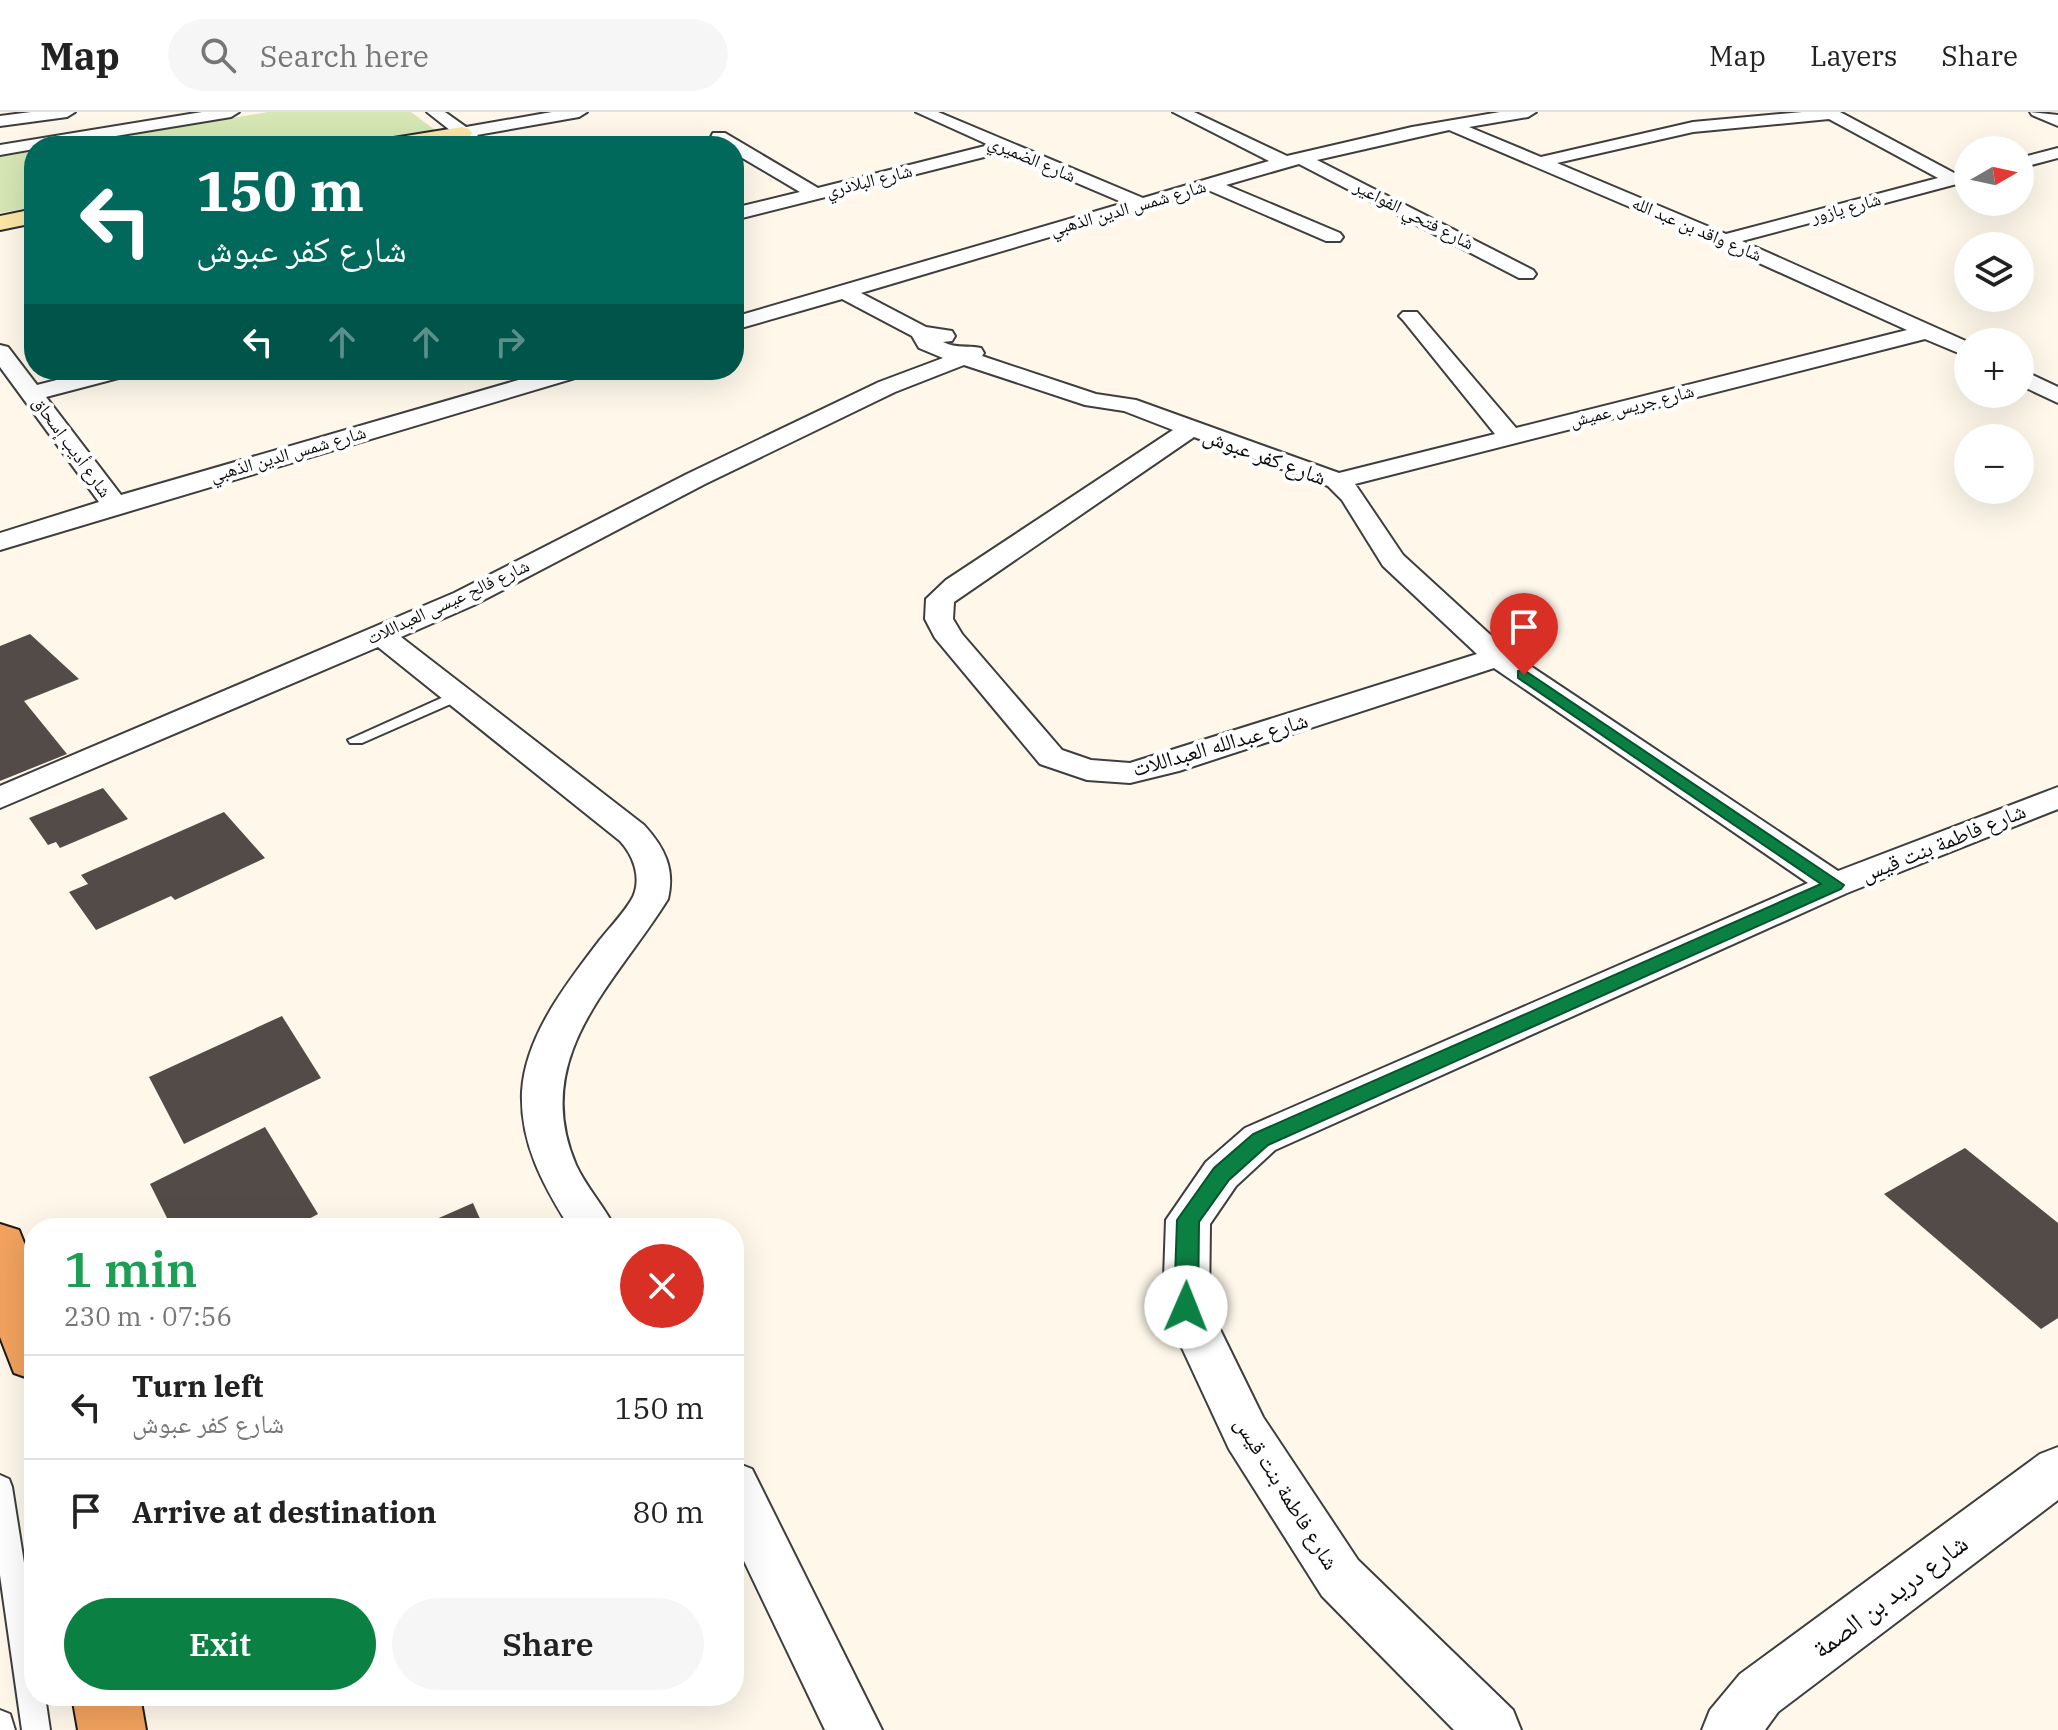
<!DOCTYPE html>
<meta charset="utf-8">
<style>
body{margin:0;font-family:"IBM Plex Serif","Noto Naskh Arabic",serif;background:#f6f6f6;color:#222;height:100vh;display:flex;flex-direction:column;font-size:30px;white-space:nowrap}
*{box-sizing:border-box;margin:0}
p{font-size:26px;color:#767676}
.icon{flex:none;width:44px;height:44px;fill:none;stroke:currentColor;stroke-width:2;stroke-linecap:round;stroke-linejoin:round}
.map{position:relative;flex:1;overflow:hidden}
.side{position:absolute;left:24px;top:1106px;width:720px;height:488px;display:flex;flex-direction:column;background:#fff;border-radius:32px;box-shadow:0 8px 32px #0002}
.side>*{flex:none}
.guide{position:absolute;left:24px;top:24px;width:720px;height:244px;border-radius:32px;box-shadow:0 8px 32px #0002;background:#00695c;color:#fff;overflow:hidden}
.needle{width:52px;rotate:81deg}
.buttons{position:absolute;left:1954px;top:24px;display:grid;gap:16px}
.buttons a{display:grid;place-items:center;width:80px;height:80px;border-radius:50%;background:#fff;box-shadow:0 8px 32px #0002;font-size:40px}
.pin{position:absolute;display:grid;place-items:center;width:68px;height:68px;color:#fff;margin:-82px -34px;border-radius:50% 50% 50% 0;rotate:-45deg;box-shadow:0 0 8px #0007}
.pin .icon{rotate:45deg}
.me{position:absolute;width:88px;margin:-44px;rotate:1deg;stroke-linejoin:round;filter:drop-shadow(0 0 6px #0008)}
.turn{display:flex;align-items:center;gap:28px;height:168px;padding:0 40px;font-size:36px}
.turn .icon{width:104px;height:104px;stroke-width:2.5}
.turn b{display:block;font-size:56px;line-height:68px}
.lanes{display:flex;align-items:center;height:76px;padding:0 40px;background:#0003;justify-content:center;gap:40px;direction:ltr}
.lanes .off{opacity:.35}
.round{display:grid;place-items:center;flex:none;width:84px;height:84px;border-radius:42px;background:#f6f6f6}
.head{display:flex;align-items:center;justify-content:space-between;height:136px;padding:0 40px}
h1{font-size:48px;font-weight:600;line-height:60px;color:#1e9e55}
.primary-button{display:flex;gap:16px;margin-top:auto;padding:16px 40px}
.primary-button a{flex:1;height:92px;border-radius:48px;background:#0b8043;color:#fff;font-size:32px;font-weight:600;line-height:92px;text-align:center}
.primary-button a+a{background:#f6f6f6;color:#222}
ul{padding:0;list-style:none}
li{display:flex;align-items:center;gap:24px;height:104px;padding:0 40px;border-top:2px solid #e0e0e0}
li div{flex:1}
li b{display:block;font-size:30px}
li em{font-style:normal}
header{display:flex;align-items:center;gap:48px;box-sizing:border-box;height:112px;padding:0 40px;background:#fff;border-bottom:2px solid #e0e0e0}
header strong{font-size:38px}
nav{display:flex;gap:44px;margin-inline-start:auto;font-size:28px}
.search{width:560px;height:72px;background:#f6f6f6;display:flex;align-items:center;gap:20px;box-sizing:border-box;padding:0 28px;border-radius:44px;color:#767676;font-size:30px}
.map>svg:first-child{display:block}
.green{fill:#d6e7b5}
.building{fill:#534b48}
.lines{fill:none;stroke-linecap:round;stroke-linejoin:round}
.service-casing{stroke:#3e3e3e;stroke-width:4}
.minor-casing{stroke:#3e3e3e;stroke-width:4}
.secondary-casing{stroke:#2d2d2d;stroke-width:4}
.trunk-casing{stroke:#1c1c1c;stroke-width:4}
.service{fill:#fff;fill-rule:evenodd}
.minor{fill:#fff;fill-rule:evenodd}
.secondary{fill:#fce7a7;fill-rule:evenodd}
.trunk{fill:#f2a25e;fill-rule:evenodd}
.route{fill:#0b8043;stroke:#07532c;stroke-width:2}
.labels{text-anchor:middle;stroke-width:8;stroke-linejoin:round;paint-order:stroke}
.far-street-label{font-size:18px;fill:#0b0b0b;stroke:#fff}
.street-label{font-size:22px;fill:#0b0b0b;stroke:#fff}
.near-street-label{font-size:26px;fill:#0b0b0b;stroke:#fff}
</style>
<header>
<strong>Map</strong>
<div class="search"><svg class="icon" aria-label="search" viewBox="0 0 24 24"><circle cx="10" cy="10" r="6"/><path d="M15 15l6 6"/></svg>Search here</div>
<nav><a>Map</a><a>Layers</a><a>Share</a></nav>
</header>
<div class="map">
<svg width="2058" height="1618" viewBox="0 0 2058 1618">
<rect width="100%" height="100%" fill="#fef7ea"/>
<!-- green -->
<g class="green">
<path d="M268,0h143l28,21 -69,13h-305z"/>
<path d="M34,39v56l-34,6v-56z"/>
</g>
<!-- building -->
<g class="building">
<path d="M30,522l49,45 -55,22 43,53 -67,27v-135z"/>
<path d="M103,676l25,31 -68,29 -4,-6 -8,3 -19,-27z"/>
<path d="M224,700l41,46 -90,42 -4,-4 -75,34 -27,-38 19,-8 -7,-9z"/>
<path d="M282,904l39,62 -137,66 -35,-67z"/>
<path d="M265,1015l53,87 -26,14h-120l-22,-44z"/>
<path d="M1965,1036l93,75v95l-17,11 -157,-135z"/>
<path d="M473,1091l11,25h-68z"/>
</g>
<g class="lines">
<!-- service casing -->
<g class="service-casing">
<g id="service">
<path d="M457,579l5,2v6l-100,44h-12l-2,-3z"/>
<path d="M0,1363l9,4 3,8 22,139v70h11l5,34h-28l-22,-155z"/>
<path d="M0,1598l10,4 5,16h-15z"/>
</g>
</g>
<!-- minor casing -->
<g class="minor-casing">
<g id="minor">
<path d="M31,0h44l-8,5 -67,9v-10z"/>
<path d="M202,0h37l-8,5 -176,29h-21v3l-34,6v-10z"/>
<path d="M427,0h18l21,15 86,-15h35l-8,5 -102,18 12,11h-19z"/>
<path d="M916,0h22l205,86 126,-37 -96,-49h21l93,44 125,-29 88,-15h36l-8,5 -59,10 72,30 152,-35 109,-10h38l116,62 12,-3v10l-226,60 226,101v15l-43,-18 -570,145 48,71 105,96 330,220 220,-84v22l-211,84 -572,257 -39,36 -26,38 -1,83 54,110 95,143 155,150 8,20h-67l-132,-134 -93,-147 -66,-142 3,-87 40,-58 39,-34 563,-245 -314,-215 -315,103 -49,12 -43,-3 -47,-16 -105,-126 -10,-19 1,-20 20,-19 227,-150 -49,-19 -39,-6 -121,-40 -69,27 -190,92 -231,121 -73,32 243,188c21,23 31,44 24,74 -52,84 -139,157 -92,266 10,22 28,41 39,63h-45c-27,-43 -50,-85 -48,-136 3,-56 45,-109 77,-151 11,-14 26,-29 34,-44 9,-20 0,-42 -13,-56l-242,-194 -378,161v-22l454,-193 233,-119 192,-92 64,-24 -24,-10 -7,-12 -70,-37 -108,31v-13l390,-114 -120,-51 -270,68v-12l66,-16 -66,-39v-7c-10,0 -17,0 -23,-9l2,-4h12l93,55 171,-43zM1829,7l109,59 -212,56 -169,-71 136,-31zM1449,18l268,114 190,86 -391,98 -99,-116h-14l-4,4 4,4 92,114 -156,39 -203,-73 -40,-6 -114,-38 2,-3 -3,-5c-14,-3 -23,1 -38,-6l9,-1 3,-5 -3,-5 -26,-4 -65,-34 347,-103 118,51h14l3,-4 -3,-4 -114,-48 73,-21 220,114h14l3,-4 -3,-4 -216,-110zM1194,325l134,49 14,14 41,66 94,88 -347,109 -39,-3 -29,-10 -100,-116 -9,-15 1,-17z"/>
<path d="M2030,0l28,3v11l-26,-11z"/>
<path d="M2058,36v10l-38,10v-10z"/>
<path d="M0,233l8,2 29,38 59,-15h37l-3,5 -84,22 75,98 432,-125h35l-3,5 -585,175v-17l99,-31 -99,-135z"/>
<path d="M2020,257l38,18v16l-38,-18z"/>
<path d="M2058,1335v53l-280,212 -13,18h-63l8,-20 30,-36 300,-220z"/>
<path d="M734,1350l18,7 130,261h-57l-91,-190z"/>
</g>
</g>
<!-- secondary casing -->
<g class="secondary-casing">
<g id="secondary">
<path d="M462,15l7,2 3,4 -3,4 -50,9h-48l10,-6z"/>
<path d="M34,97v14l-34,7v-14z"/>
</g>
</g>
<!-- trunk casing -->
<g class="trunk-casing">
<g id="trunk">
<path d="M0,1112l19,6 15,38v112l-20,-7 -14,-36z"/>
<path d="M72,1584h68l6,34h-68z"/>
</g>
</g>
<!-- service -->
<use href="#service" class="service"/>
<!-- minor -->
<use href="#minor" class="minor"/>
<!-- secondary -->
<use href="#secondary" class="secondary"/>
<!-- trunk -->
<use href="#trunk" class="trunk"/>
</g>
<!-- route -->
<path class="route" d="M1524,558l320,215 -3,4 -573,256 -39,35 -30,42 -1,85 -4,7 -8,3 -8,-3 -4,-7 3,-87 37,-52 39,-34 568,-250 -303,-206v-7z"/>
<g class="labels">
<!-- far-street labels -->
<g class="far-street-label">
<text transform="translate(1032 47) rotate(23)" y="6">شارع الضميري</text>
<text transform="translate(869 69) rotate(-14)" y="6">شارع البلاذري</text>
<text transform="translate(1128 96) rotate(-16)" y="6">شارع شمس الدين الذهبي</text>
<text transform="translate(1846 96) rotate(-15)" y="6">شارع يازور</text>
<text transform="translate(1414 103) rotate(27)" y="6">شارع فتحي الفواعير</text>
<text transform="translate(1697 117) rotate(23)" y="6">شارع واقد بن عبد الله</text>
<text transform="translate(1632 294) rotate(-14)" y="6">شارع جريس عميش</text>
<text transform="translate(72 335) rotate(54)" y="6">شارع أديب إسحاق</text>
<text transform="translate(288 342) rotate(-16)" y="6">شارع شمس الدين الذهبي</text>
<text transform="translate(448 490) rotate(-25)" y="6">شارع فالح عيسى العبداللات</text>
</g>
<!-- street labels -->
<g class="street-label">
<text transform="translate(1265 344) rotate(20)" y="8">شارع كفر عبوش</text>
<text transform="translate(1220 632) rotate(-16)" y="8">شارع عبدالله العبداللات</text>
<text transform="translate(1943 730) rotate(-22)" y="8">شارع فاطمة بنت قيس</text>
<text transform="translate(1287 1381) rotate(58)" y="8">شارع فاطمة بنت قيس</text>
</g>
<!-- near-street labels -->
<g class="near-street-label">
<text transform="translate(1890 1484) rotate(-37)" y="9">شارع دريد بن الصمة</text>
</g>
</g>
</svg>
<div class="buttons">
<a><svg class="needle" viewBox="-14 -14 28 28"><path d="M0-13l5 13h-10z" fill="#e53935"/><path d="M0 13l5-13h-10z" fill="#767676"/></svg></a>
<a><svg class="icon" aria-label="layers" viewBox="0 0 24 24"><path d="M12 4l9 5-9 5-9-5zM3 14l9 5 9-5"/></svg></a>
<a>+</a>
<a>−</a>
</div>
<div class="pin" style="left:1524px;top:563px;background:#d93025"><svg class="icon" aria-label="arrive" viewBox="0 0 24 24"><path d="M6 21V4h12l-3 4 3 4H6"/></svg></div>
<svg class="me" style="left:1186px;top:1195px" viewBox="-20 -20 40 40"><circle r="19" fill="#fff"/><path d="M0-13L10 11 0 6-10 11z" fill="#0b8043"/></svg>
<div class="guide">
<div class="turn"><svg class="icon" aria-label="left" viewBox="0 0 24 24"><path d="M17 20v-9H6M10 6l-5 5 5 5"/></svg><div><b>150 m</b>شارع كفر عبوش</div></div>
<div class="lanes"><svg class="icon" aria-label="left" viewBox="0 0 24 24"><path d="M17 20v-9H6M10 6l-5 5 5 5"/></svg><svg class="icon off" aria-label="ahead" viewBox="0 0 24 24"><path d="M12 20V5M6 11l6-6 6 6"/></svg><svg class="icon off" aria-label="ahead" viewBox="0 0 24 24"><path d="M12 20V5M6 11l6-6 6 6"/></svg><svg class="icon off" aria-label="right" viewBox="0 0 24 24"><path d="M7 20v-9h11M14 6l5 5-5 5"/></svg></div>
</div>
<section class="side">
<div class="head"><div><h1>1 min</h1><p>230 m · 07:56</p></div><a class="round" style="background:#d93025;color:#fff"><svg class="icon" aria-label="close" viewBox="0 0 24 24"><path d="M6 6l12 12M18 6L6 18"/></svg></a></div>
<ul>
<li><svg class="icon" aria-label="left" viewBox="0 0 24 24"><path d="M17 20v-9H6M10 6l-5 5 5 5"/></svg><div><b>Turn left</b><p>شارع كفر عبوش</p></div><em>150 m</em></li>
<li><svg class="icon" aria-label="arrive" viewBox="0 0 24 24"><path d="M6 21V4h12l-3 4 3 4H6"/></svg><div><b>Arrive at destination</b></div><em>80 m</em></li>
</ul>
<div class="primary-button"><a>Exit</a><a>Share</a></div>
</section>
</div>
